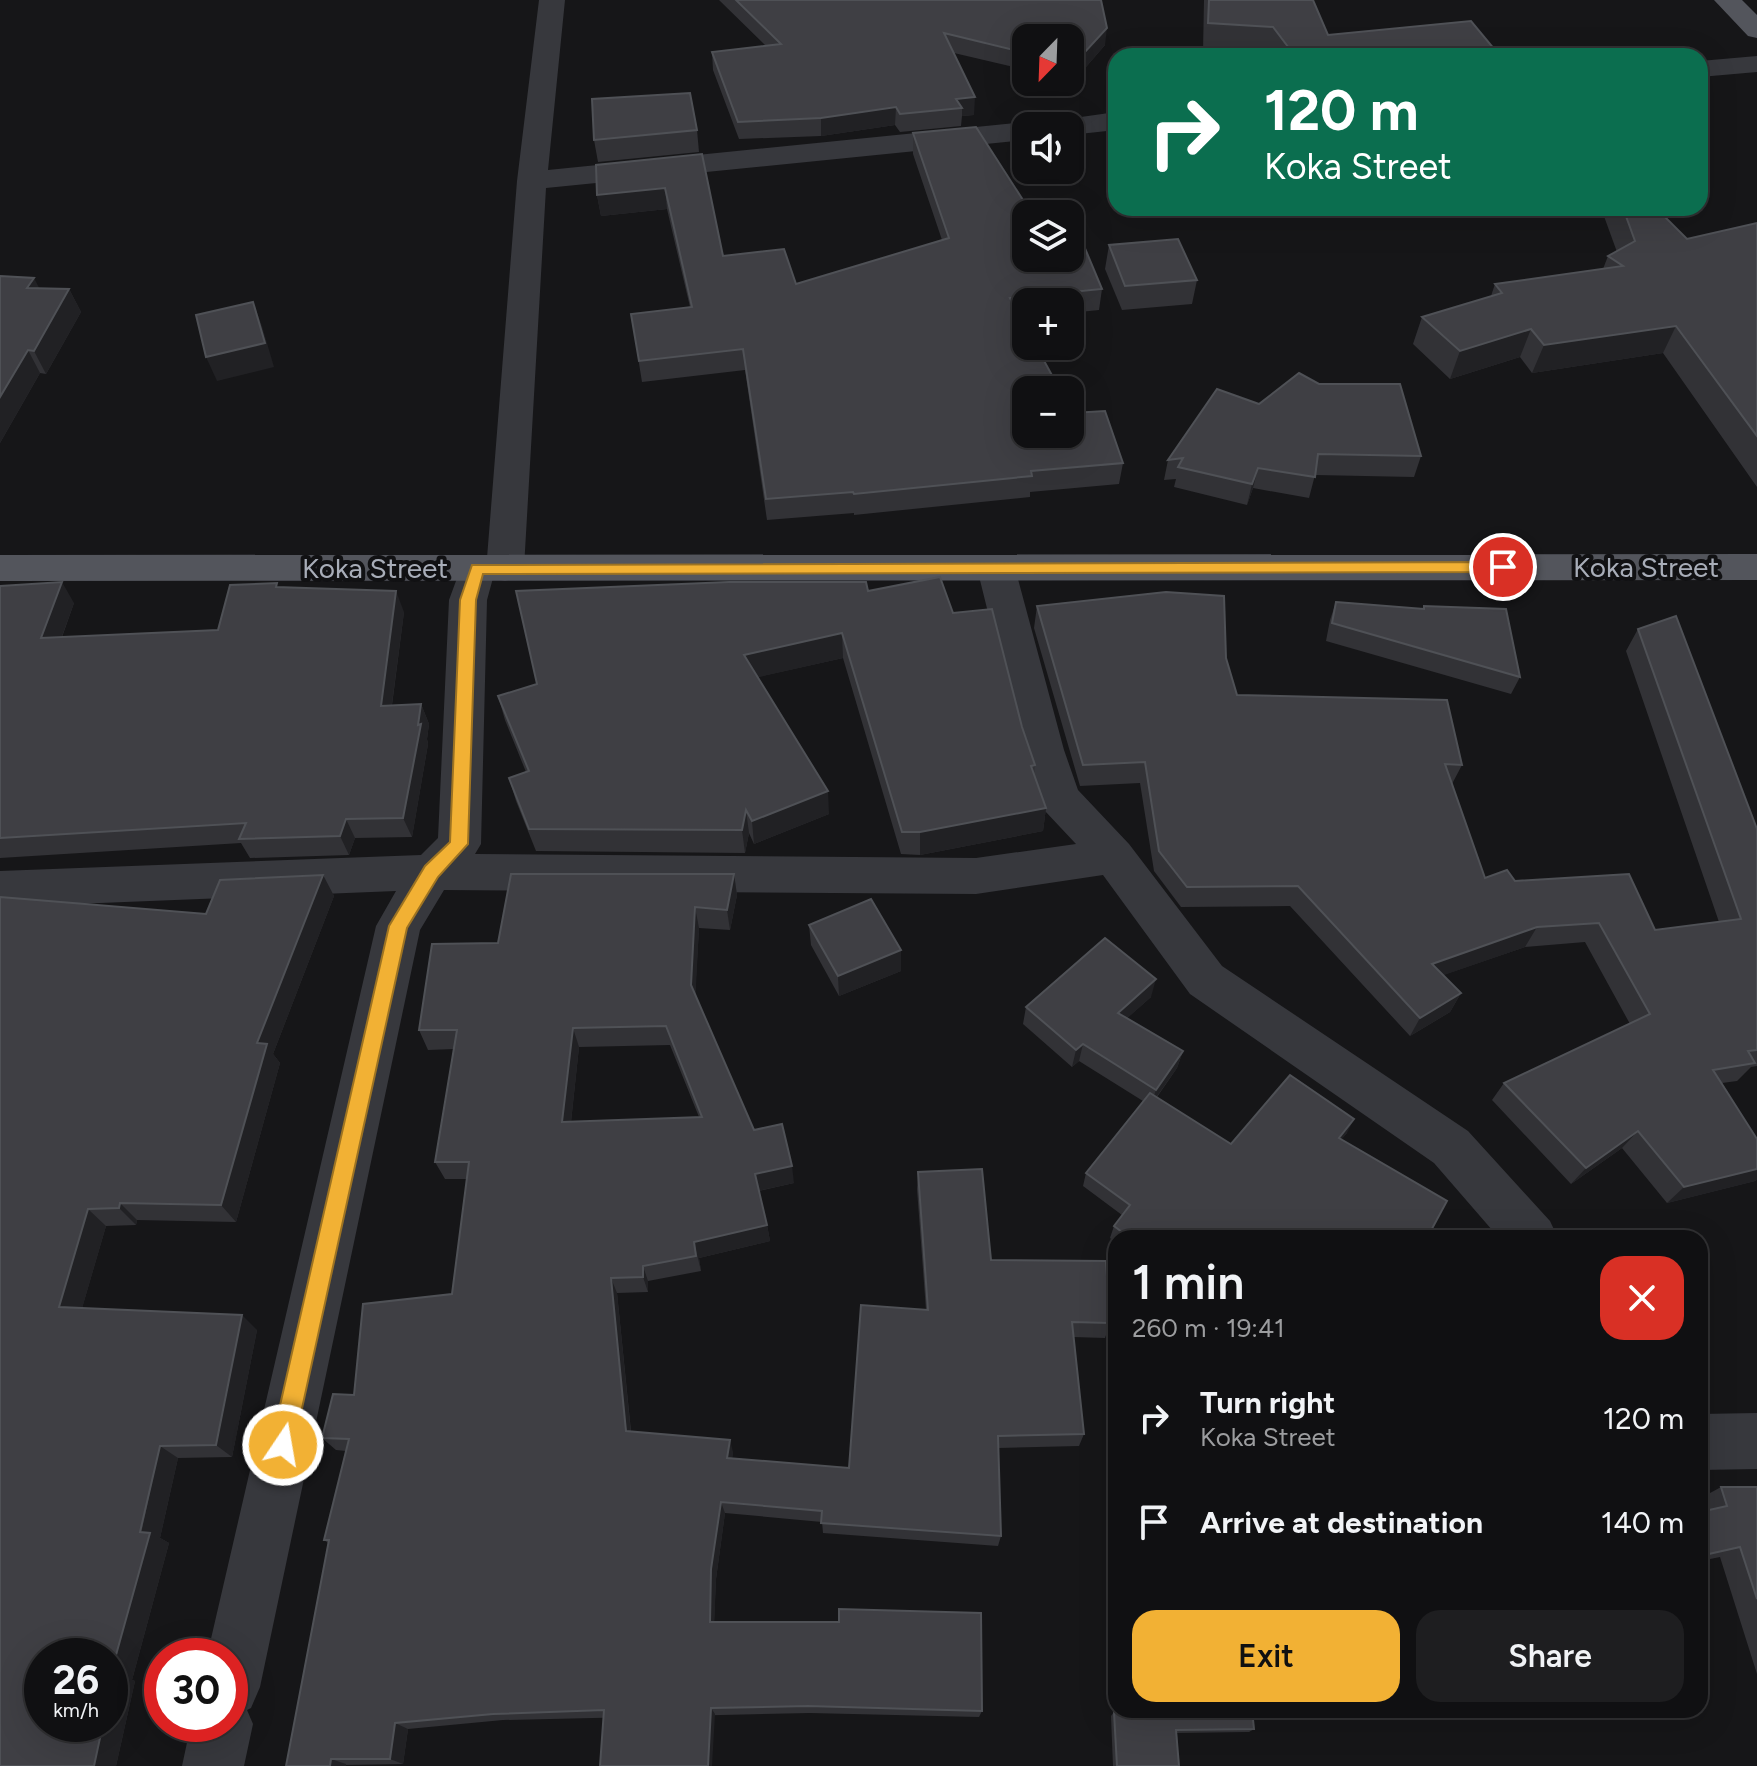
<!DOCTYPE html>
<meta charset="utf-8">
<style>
body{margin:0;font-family:Figtree,sans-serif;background:#1e1e20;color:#f1f3f6;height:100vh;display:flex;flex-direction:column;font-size:30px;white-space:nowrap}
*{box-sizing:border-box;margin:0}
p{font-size:26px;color:#9c9d9f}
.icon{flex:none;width:44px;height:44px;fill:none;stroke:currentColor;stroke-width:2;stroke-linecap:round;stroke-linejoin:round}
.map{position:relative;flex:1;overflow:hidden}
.details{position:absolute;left:1108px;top:1230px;width:600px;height:488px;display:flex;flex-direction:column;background:#101012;border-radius:24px;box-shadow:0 8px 32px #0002,0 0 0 2px #303032}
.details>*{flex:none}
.banner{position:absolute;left:1108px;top:48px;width:600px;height:168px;border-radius:24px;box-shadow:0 8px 32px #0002,0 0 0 2px #303032;background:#0b6e4f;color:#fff;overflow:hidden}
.needle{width:52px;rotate:203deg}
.tools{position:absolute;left:1012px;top:24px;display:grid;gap:16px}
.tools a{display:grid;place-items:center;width:72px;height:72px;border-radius:16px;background:#101012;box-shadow:0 8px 32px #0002,0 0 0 2px #303032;font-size:40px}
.speed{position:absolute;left:24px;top:1638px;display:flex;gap:16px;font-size:40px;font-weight:700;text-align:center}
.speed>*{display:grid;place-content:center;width:104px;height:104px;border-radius:50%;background:#101012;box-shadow:0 8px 32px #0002,0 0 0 2px #303032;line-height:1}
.speed small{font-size:20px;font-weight:400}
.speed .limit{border:12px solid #d22;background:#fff;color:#111}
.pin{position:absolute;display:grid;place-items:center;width:68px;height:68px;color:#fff;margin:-34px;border:4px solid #fff;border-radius:50%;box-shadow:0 2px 8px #0007}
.me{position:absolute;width:88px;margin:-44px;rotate:12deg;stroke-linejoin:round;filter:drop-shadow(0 0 6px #0008)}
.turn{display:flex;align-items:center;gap:28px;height:168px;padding:0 24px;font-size:36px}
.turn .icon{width:104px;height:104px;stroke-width:2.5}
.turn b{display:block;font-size:56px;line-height:68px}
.round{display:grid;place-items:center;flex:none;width:84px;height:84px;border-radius:24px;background:#1e1e20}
.headline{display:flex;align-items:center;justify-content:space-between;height:136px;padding:0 24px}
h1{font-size:48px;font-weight:600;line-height:60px}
.action{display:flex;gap:16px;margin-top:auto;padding:16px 24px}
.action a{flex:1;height:92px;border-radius:24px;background:#f2b134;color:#111;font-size:32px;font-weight:600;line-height:92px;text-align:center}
.action a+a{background:#1e1e20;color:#f1f3f6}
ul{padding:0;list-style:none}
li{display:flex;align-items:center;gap:24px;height:104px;padding:0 24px}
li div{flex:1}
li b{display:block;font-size:30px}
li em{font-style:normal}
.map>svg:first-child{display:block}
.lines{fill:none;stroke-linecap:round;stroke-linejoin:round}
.minor{fill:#37383d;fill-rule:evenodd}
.major{fill:#53555c;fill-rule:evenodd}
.wall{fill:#323236;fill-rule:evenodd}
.shaded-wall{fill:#212124}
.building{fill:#3f3f44;stroke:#4f5156;stroke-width:2;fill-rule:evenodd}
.route{fill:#f2b134;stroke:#9d7322;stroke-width:2}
.labels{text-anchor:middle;stroke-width:8;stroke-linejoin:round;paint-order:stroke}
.street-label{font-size:28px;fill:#a8adb8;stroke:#111113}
</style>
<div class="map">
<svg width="1757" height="1766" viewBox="0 0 1757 1766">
<rect width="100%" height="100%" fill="#161618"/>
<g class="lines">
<!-- minor -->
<g class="minor">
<path d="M539,0h26l-17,170 478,-48 11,4h-11v14l-480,48 -22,380 -6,9 -13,4 -12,-3 -6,22 -6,244 -6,10 501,4 100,-14 -31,-33 -6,-12 -17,-49 -45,-182 6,-9 13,-4 13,4 6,9 49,182 14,40 51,54 93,122 246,165 82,90 8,17h-59l-65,-75 -244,-169 -87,-119 -127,19 -532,-4 -24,40 -160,757 -9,21 -4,2 6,14 -9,42h-62l9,-42h39v-68h-23l169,-730 20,-35 -396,16v-36l421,-16 17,-17 11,-238 15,-41 13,-4 10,3 30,-377z"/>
<path d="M1757,56v16l-57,5v-16z"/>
<path d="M1116,112v18l-46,5v-9h-14l4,-6z"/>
<path d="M1757,1413v56l-57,1v-56z"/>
</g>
<!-- major -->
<g class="major">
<path d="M1714,0h28l15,15v23l-9,-2z"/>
<path d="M1757,554v26l-1757,1v-26z"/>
</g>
</g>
<!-- wall -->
<g class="wall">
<path d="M719,0h382l4,45 -32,37 -3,-1v-43h-44v32l-72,-17 20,62 -12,1 -1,10 -61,6 -5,-7 -74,11 -82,3 -26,-69 -1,-18 54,-6z"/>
<path d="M1204,0h109l15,35 172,21h-234l-63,-4z"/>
<path d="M697,130l2,22 -101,10 -4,-22z"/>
<path d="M913,133l113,81 76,75 -3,21 -29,3v-11h-44v16h-5l51,95 51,50 -4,21 -89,8v5l-176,18v-2l-87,7 -22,-150 -103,12 -11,-68 59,-7 -23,-98 -66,7 -4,-21 105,-41 21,102 73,28 146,-44 -29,-86z"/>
<path d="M1601,208h55l31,31 70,-16v264l-94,-134 -131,20 -12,-16 -70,22 -37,-35 9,-27 69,-21 4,-12 108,-15 5,-13 9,-4z"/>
<path d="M1109,245l88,35 -5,24 -70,6 -17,-41z"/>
<path d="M0,276l40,13h29l12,23 -35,62 -6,-1 -40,70z"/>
<path d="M1259,404l162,52 -7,21 -99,-2 -6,23 -56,-10 -6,17 -73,-18 2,-8 -12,1 4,-20z"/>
<path d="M0,586l74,17 -12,34 156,-7 61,-42 125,24 -12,93 29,-1 8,20 -2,15 1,5 -16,93 -57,1 -6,17 -99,3 -9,-15 -241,15z"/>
<path d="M868,591l85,22 69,114 13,38 -1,10 12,33 -3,23 -123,24 -19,-1 -58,-196 -86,19 72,137 -75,30 -5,-11 -4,20 -209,-2 -20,-50 -7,-23 17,-6 -21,-52 -7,-24z"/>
<path d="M1336,602l86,7 2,-3 96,71 -9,17 -185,-53 4,-21z"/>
<path d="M1037,606l189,52 11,37 225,70 -10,19 33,94 30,3 140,49 64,-8 -93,-271 12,-22 119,200v237l-6,1 -14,14 -15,2 35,56v40l-2,2 -88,22 -45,-55 -51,36 -79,-84 12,-17 126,-59 -45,-82 -60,5 -82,28 18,18 -11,19 -40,24 -120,-130 -109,1 -27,-36 -14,-88 -60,3 -46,-158z"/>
<path d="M734,874l3,21 -7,35 -31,-2 -4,67 59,135 40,53 -35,8 8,34 3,16 -71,17 2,13 -53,10v11l-31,1 14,138 102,21 -1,6 117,10 77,-158 -9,-121 1,-17 73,88 119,63 -5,15 -32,-1 11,97 -5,12 -81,2 3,88 -3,10 -175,-13 -1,-11 -97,-9 -9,66 -2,43 268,89 -3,6 -169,-4 -307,7 -95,9 -5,35 -117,2 42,-223 -4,-3 22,-89 -10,-1 -14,-12 32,-43 98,-101 15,-115h-22l-10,-17 19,-113 -26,1 -9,-20 79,-87zM670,1045l29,72 -128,5 8,-75z"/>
<path d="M323,875l11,21 -61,158 7,9 -44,159 -99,-2 -1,5 -30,1 -24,82 175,22 -25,127 -54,1 -18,80 9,5 -37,137 3,1 -19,85h-116v-869l206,17z"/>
<path d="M809,925l92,25v21l-62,25 -28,-51z"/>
<path d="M1151,997l-24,21 56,33 -6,17 -20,29 74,47 116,-11 -6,6 86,99h-311v5l-6,-5 4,-12 8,-11 -39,-29 3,-13 57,-72 -64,-40 -7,6 -49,-43 3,-17z"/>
<path d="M1721,1487h36v187l-37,-117 -20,4v-49l5,-2 -4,-12z"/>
<path d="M1140,1710h112l2,19 -5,3 -72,1 2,33h-66l-2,-50 3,-4 26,2z"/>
</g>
<!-- shaded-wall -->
<g class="shaded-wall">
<path d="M1107,28l-2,17 -32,37 1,-18z"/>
<path d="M975,97l-1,18 -12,1v-8l-6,-9z"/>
<path d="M896,107l-1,18 -74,11v-18z"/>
<path d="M665,188l2,21 -66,7 -4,-21z"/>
<path d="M34,278l12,23 -19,-13z"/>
<path d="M69,289l12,23 -35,62 -12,-23z"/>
<path d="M253,302l9,24 12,41 -57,14 -11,-24z"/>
<path d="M1676,326l-13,27 -131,20 12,-28z"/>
<path d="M1531,329l-11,28 -70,22 10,-28z"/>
<path d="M28,350l12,23 -40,70v-46z"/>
<path d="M1258,468l-5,20 -6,17 5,-21z"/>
<path d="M62,582l12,21 -20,55 -13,-20z"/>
<path d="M396,591l8,21 -15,114 -8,-20z"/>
<path d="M842,633l1,25 -97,22 -2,-25z"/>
<path d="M421,704l8,20 -2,15 1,5 -16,93 -9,-19z"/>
<path d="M828,791l1,23 -75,30 -2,-23z"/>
<path d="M1046,808l-3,23 -123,24v-23z"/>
<path d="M746,810l3,23 -4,20 -3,-23z"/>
<path d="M346,819l9,19 -6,17 -9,-19z"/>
<path d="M734,874l3,21 -7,35 -3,-20z"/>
<path d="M323,875l11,21 -61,158 7,9 -44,159 -15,-17 36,-162z"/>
<path d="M695,907l4,21 -4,77 -4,-20z"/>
<path d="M1537,927l-12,20 -104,36 11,-19z"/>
<path d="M901,950v21l-62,25 -1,-20z"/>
<path d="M1156,979l-5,18 -37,33 4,-17z"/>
<path d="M1461,993l-11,19 -40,24 10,-18z"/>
<path d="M573,1028l6,19 -10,93 -7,-18z"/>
<path d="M1083,1044l-4,17 -7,6 4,-17z"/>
<path d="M1183,1051l-6,17 -27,38 6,-16z"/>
<path d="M1354,1119l-7,14 -15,18 7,-13z"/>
<path d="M1638,1131l-16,17 -51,36 15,-16z"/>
<path d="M792,1166l2,17 -36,8 -3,-17z"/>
<path d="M1757,1169v10l-2,2 -88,22 17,-16z"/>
<path d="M120,1203l17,17 -1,5 -17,-17z"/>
<path d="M88,1209l18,17 -28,96 -19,-15z"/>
<path d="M767,1225l3,16 -71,17 2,13 -7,-29z"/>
<path d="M643,1266l5,15v11l-5,-15z"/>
<path d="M611,1278l6,15 15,151 -6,-13z"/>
<path d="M242,1315l15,15 -25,127 -16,-12z"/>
<path d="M730,1440l3,12 -2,18 -4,-12z"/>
<path d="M160,1446l18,12 -18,80 9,5 -37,137 3,1 -19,85h-22l9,-42h7l1,-51z"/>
<path d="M721,1502l4,11 -9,66 -2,51 -4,-8 1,-53z"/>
<path d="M711,1708l4,6 -3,52h-4z"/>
<path d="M395,1723l13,6 -5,35 -13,-5z"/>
<path d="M331,1759l15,5v2h-16z"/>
</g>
<!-- building -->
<g class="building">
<path d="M736,0h365l6,28 -33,36 -4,-1v-25h-44v15l-82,-20 31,64 -19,2 6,9 -62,6 -4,-7 -75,11 -83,4 -26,-70 69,-8z"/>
<path d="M1209,0h104l15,35 143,-14 29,35h-205l-22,-29 -65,-4z"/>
<path d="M690,93l7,37 -103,10 -2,-41z"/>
<path d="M976,127l56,87h-6v44h44v-36h4l28,67 -92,9 16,30v18h10l24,44h-34v44h44v-25l2,4 33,-2 18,52 -92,8 1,5 -178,18 -1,-2 -87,7 -23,-150 -104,12 -8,-47 61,-7 -27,-119 -68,7 -1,-30 106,-11 21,102 61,-7 12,35 153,-46 -36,-105z"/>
<path d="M1623,208h33l31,31 70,-16v213l-81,-110 -132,19 -13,-16 -71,22 -38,-34 80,-24 -7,-9 128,-18 -15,-10 27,-15z"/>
<path d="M1178,239l19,41 -72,6 -16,-41z"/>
<path d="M0,276l34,2 -7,10 42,1 -35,62 -6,-1 -28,47z"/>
<path d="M253,302l12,41 -59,14 -10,-42z"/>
<path d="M1299,373l20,11h81l21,72 -103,-2 -3,23 -57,-9 -6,16 -74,-17 5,-9 -15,2 49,-71 42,15z"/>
<path d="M940,577l13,36 39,-4 30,118 13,38 -4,1 15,42 -126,24h-18l-60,-199 -98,22 84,136 -76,30 -6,-11 -4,20 -213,-1 -20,-51 20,-7 -31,-75 39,-12 -21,-93 213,-9h137l2,9z"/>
<path d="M62,582l-21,56 177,-8 12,-45 47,-2 -1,4 120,4 -15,115 40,-2 -3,21 3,-1 -18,94 -57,1 -6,17 -101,3 7,-16 -246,15v-252z"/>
<path d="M1166,592l58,4 2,62 11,37 210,5 15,65 -17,-1 40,114 22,-8 8,11 114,-7 26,56 86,-11 -103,-290 38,-13 81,213v221l-9,1 7,12 -42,7 44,69v30l-73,18 -46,-56 -52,37 -82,-85 146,-69 -51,-91 -62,4 -105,37 29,29 -41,25 -122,-132 -111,1 -28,-36 -14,-89 -62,3 -46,-159z"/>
<path d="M1336,602l88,7v-3l82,3 14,68 -188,-54z"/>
<path d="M511,874h223l-7,36 -32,-3 -4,78 63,145 28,-6 10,42 -37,8 12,51 -73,17 2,14 -53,10v11l-32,1 15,153 104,9 -3,18 122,10 12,-163 67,5 -10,-138 64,-3 9,91 115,1 4,62 -38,-1 12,112 -86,2 3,100 -180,-13 1,-12 -101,-9 -10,67 -1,53h129v-13l142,4 1,98 -174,-5 -97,2 -3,58h-108l4,-56 -111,4 -98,9 -5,36h-59l-1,7h-44l43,-226h-5l25,-101 -27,-1 11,-44 21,1 9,-91 89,-10 17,-132h-34l22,-132h-38l13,-86 66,-1zM666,1026l36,91 -140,5 11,-94z"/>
<path d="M323,875l-66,168 10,1 -46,161 -101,-2 -1,5 -31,1 -29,98 183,8 -26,130 -56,1 -20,86 10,1 -39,140h3l-4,20v-37h-68v68h61l-9,42h-94v-869l206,17 14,-34z"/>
<path d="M871,899l30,51 -63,26 -29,-51z"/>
<path d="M1105,938l51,41 -38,34 65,38 -27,39 -73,-46 -7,6 -50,-43z"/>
<path d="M1290,1075l64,44 -15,19 108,63 -20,37h-297l-16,-12 16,-21 -44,-32 64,-80 81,51z"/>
<path d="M1721,1487h36v112l-17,-52 -40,9v-44l27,-6z"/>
<path d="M1144,1710h108l2,19 -78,1 3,36h-62l-3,-54 30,2z"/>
</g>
<!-- route -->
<path class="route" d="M1503,562l8,5 -8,5 -1020,2 -7,26 -8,244 -30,33 -31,51 -113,517 -3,8 -8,3 -9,-3 -3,-8 118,-519 36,-60 25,-24 10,-242 12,-35z"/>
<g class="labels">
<!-- street labels -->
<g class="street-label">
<text x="1646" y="577">Koka Street</text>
<text x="375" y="578">Koka Street</text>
</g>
</g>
</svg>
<div class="tools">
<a><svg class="needle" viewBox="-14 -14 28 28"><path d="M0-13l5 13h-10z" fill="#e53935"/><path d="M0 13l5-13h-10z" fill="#9c9d9f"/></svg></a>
<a><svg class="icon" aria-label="sound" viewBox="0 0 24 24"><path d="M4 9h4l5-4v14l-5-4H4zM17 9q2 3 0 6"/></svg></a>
<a><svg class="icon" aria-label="layers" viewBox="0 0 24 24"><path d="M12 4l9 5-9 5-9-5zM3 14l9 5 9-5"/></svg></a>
<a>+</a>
<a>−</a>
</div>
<div class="speed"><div>26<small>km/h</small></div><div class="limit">30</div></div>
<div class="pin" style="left:1503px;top:567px;background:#d93025"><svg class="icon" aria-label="arrive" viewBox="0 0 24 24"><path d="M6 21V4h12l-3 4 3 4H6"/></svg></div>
<svg class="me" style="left:283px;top:1445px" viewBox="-20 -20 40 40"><circle r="17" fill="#f2b134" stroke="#fff" stroke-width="3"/><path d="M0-11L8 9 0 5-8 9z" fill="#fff"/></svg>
<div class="banner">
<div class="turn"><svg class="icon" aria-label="right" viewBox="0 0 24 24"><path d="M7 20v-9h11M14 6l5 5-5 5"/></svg><div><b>120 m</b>Koka Street</div></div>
</div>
<section class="details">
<div class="headline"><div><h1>1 min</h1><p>260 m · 19:41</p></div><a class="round" style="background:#d93025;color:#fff"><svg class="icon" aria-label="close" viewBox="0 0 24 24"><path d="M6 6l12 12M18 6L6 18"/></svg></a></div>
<ul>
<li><svg class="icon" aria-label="right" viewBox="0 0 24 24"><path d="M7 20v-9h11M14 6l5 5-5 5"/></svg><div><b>Turn right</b><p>Koka Street</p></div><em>120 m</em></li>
<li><svg class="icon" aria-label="arrive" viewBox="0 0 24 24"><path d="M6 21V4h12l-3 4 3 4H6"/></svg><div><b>Arrive at destination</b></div><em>140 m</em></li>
</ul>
<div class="action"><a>Exit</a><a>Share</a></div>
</section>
</div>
